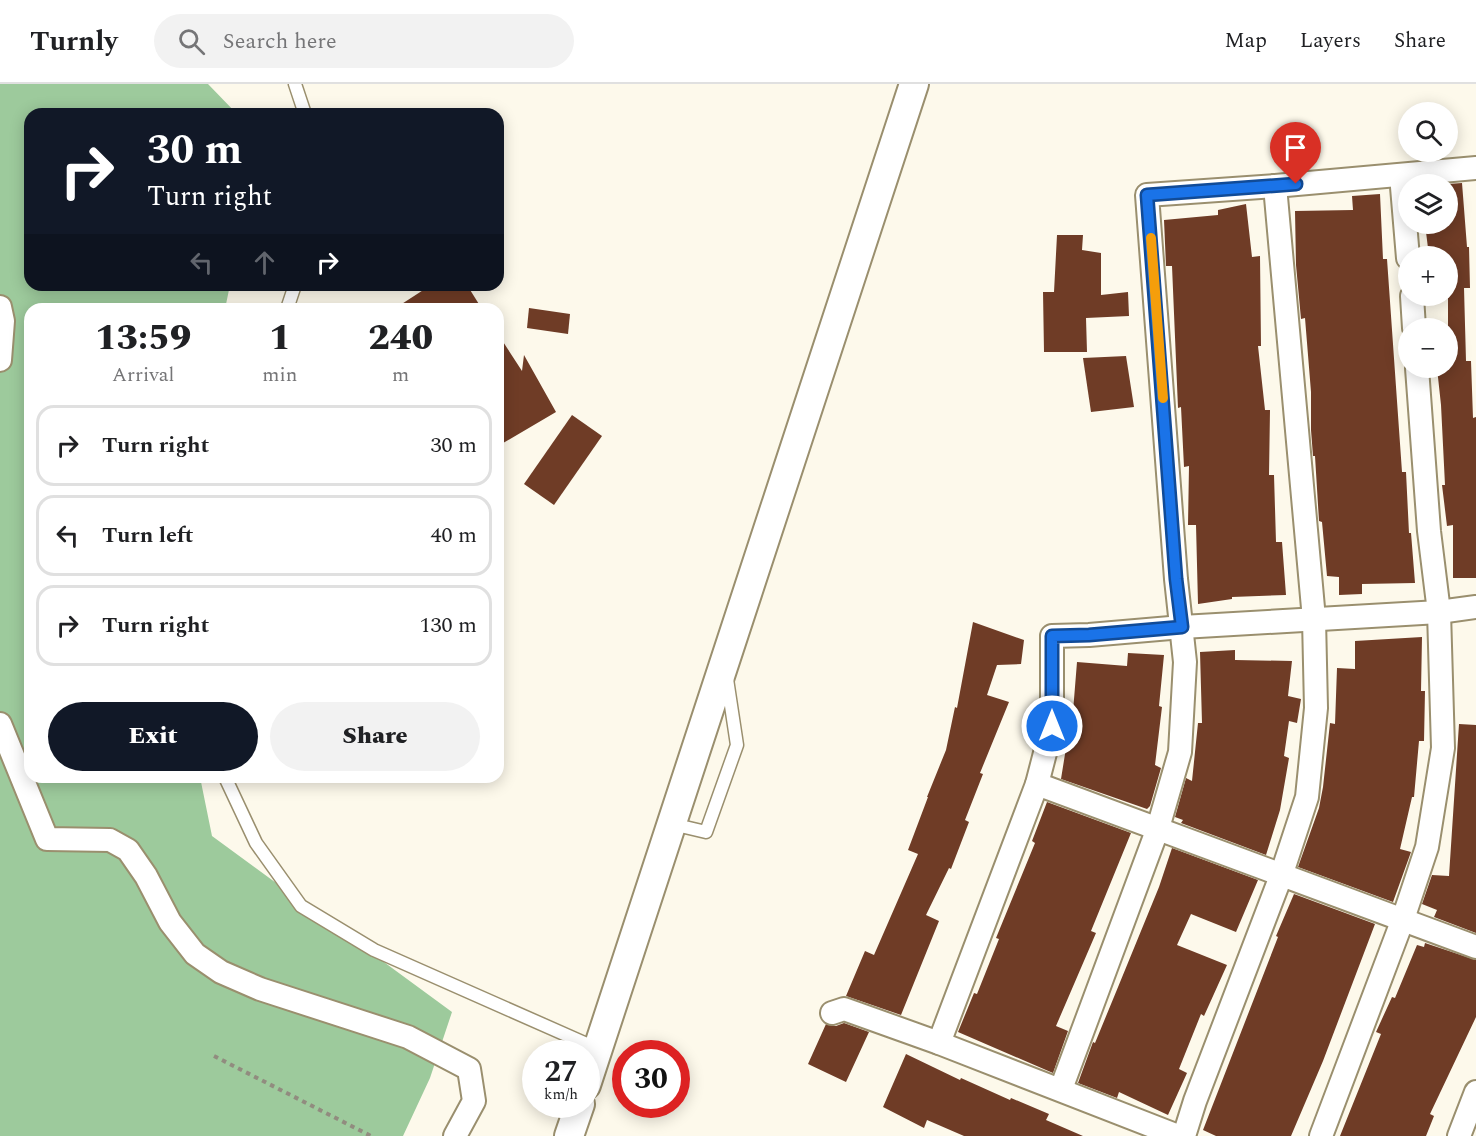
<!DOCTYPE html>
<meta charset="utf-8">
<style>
body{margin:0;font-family:Spectral,serif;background:#f2f2f2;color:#202124;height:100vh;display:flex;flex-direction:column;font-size:22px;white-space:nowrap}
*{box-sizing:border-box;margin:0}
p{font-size:20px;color:#757577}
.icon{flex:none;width:33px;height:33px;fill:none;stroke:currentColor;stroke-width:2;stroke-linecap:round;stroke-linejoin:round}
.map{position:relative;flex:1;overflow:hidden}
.sheet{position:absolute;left:24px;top:219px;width:480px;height:480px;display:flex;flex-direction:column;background:#fff;border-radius:18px;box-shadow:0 3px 15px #0003}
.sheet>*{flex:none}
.top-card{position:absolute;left:24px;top:24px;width:480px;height:183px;border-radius:18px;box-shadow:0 3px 15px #0003;background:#111827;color:#fff;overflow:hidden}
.tools{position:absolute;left:1398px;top:18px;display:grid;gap:12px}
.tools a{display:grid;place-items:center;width:60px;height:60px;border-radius:50%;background:#fff;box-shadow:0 3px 15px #0003;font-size:30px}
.speed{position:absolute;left:522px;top:956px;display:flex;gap:12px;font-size:30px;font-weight:700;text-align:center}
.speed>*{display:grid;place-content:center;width:78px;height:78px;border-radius:50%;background:#fff;box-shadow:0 3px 15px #0003;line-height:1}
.speed small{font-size:15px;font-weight:400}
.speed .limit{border:9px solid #d22;background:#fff;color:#111}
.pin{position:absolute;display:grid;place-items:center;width:51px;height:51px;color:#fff;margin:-62px -26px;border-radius:50% 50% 50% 0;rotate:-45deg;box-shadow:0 0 6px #0007}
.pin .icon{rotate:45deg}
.me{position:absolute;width:66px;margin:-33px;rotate:0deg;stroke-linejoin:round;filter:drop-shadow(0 0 4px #0008)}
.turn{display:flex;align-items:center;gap:21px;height:126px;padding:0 24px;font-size:27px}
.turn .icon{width:78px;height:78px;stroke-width:2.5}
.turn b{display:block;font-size:42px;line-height:51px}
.lanes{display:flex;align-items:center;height:57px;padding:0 24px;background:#0003;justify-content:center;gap:30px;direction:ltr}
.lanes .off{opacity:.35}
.eta{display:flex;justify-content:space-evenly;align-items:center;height:102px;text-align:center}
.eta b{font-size:36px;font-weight:800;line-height:42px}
.action{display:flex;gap:12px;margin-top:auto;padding:12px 24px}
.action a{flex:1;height:69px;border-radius:36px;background:#111827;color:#fff;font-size:24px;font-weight:800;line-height:69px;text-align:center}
.action a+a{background:#f2f2f2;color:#202124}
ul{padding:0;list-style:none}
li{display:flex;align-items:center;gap:18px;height:81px;margin:0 12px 9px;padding:0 12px;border:3px solid #e0e0e0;border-radius:18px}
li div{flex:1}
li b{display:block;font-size:22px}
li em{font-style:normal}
header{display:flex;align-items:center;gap:36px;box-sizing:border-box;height:84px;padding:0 30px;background:#fff;border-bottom:2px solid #e0e0e0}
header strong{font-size:28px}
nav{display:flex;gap:33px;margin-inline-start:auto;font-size:21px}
.search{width:420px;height:54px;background:#f2f2f2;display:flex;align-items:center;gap:15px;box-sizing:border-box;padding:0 21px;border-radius:33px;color:#757577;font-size:22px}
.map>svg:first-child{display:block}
.forest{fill:#9dca9c}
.building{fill:#6f3c26}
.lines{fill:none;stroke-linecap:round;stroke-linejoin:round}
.service-casing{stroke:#9a8f6e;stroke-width:15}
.minor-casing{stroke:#9a8f6e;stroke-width:26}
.tertiary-casing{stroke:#9a8f6e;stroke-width:32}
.path{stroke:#918c7f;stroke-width:4;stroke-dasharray:4.5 4.5;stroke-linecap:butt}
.service{stroke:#fff;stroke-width:12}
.minor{stroke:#fff;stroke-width:22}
.tertiary{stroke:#fff;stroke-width:28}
.route-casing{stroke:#114b97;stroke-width:15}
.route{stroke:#1a73e8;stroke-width:10}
.slow{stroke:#f59e0b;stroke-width:10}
</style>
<header>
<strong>Turnly</strong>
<div class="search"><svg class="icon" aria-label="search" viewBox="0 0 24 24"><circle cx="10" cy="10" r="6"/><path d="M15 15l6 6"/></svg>Search here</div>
<nav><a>Map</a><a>Layers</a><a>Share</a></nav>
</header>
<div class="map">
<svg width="1476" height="1052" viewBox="0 0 1476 1052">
<rect width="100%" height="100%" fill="#fdf9eb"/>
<!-- forest -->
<path class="forest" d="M0,0h208l29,30h-207v171h200l-5,24h-195v468h170l12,59 240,176 -22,66 -27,58h-403z"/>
<!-- building -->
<g class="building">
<path d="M1462,99l5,64h2l1,41h-6l2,73h5l2,57 3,-1v161h-23v-53l-6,1 -5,-41h3l-4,-80 -4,-37h11v-112h-19l-4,-32h23v-40z"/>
<path d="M1380,110l3,65h4l15,213h4l3,61h2l4,50 -53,1v10l-23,1v-18l-12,-1 -5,-54 -3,-1 -4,-65h-2l-2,-26v-38l-6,-74 -4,1 -5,-54 -1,-54 58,-1 -1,-14z"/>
<path d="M1246,120l6,53 8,-1 1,90h-3l7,64h5l-1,65h5l2,67h6l4,53 -54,2v2l-34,5 -2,-79h-8l1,-59 -5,1 -3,-60 -3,1 -6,-142h-6l-2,-46 54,-5v-5z"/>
<path d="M1057,151h26l-1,15 19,3v42l27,-3 1,24 -43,2 1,34h-43l-1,-60h11z"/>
<path d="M431,201h36l15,24h-88z"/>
<path d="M529,224l41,6 -2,20 -41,-6z"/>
<path d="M498,250l24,37 2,-16 32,57 -58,34z"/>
<path d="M1126,272l8,51 -43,5 -8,-54z"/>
<path d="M572,331l30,21 -48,69 -30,-21z"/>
<path d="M973,538l51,18 -3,24 -24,1 -10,30 22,7 -29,71 3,1 -18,46 4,2 -18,47 -2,-1 -23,47 13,6 -38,94 -55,-19 19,-45 9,4 44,-101 -10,-4 20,-53h-1l19,-47 9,-43 2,1z"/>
<path d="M1422,553l-1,54h4l-1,50h-5l-5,56h-2l-12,52 11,3 -18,50 -95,-35 21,-59 4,-21 7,-64 5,1 2,-56 18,1v-28z"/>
<path d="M1235,566v10l57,1 -4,35 13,3 -4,24 -8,-2 -5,35 5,2 -9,52 -14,45 -85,-32 2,-3 -8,-3 11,-39 6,3 6,-58h4l-2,-71z"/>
<path d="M1128,569l36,2 -5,51 3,1 -7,58 6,3 -11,38 -3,3 -86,-30 9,-56 2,1 5,-62 50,4z"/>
<path d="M1459,640l17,1v208l-42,-16 3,-7 -15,-6 10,-29 17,1z"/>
<path d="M1047,718l84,31 -40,98 5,2 -40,93 12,5 -15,42 -95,-41 16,-39 3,1 22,-55 -3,-1 39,-95 -3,-2z"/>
<path d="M1172,764l86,32 -22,52 -45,-18 -14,31 50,20 -23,51 -3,-2 -22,55 8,4 -19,42 -49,-23 -2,6 -39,-15 15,-41 2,1 21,-51 43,-105z"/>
<path d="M1294,810l81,30 -52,137 -32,75h-75l-13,-6 75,-193 -2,-1z"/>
<path d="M1425,859l51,17v57l-46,97 4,2 -8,20h-86l41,-102 -5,-2 16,-35 3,1 22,-53 7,2z"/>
<path d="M844,939l25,9 -23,50 -38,-18 18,-40 10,2z"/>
<path d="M906,970l54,26 1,-2 49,22 1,-2 38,16 -3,6 37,16h-119l-37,-16 -3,8 -41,-21z"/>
</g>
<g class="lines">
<!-- service casing -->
<g class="service-casing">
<g id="service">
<path d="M295,0l10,30"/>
<path d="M287,225l8,-24"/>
<path d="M225,693l31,66 45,63 73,44 224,99"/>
<path d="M672,740l34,8 31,-87 -10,-66"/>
</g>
</g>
<!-- minor casing -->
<g class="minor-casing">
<g id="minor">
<path d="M1401,91l7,83"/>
<path d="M1412,212l2,32"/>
<path d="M0,223l3,14 -3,39"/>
<path d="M0,640l47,115 63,1 18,10 18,26 24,46 25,32 26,18 39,17 148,48 61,32 5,32 -19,35"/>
<path d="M1037,700l439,163"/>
<path d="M832,929l12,-4 95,34"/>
<path d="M1061,1005l97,-261 22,-76 5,-90 -9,-83 -29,-384 128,-9 201,-18"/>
<path d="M1178,1052l-239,-93 98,-259 15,-58v-90l37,-1 93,-8 257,-15 37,-5"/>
<path d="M1184,1052l11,-35 86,-225 26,-79 9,-89 -2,-89 -39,-433"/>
<path d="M1321,1052l82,-217 24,-72 16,-99 -4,-136 -10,-81 -12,-163"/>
<path d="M1459,1052l17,-44"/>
</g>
</g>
<!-- tertiary casing -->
<g class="tertiary-casing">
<g id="tertiary">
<path d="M586,1001l328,-1001"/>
<path d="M569,1052l11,-32"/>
</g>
</g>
<!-- path -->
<path class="path" d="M214,972l157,80"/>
<!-- service -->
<use href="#service" class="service"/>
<!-- minor -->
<use href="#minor" class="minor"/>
<!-- tertiary -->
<use href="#tertiary" class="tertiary"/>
</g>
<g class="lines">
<!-- route casing -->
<g class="route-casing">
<path id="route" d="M1052,642v-90l37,-1 93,-8 -6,-48 -29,-384 149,-11"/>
</g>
<!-- route -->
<use href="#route" class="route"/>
<!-- slow -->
<path class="slow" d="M1151,154l12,160"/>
</g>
</svg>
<div class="tools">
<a><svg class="icon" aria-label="search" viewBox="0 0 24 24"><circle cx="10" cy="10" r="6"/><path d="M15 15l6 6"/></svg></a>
<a><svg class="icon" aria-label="layers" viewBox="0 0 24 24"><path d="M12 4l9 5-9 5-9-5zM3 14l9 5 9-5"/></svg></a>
<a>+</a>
<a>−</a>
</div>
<div class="speed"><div>27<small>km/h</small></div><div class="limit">30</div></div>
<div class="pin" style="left:1296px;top:100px;background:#d93025"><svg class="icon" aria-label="arrive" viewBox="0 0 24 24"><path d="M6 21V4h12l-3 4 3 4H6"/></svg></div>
<svg class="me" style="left:1052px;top:642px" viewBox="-20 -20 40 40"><circle r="17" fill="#1a73e8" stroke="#fff" stroke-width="3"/><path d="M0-11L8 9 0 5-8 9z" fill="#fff"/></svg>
<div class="top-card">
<div class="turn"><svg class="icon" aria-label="right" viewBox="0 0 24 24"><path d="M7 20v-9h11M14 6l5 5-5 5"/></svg><div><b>30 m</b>Turn right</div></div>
<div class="lanes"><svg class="icon off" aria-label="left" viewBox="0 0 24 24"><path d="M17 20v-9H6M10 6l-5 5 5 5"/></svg><svg class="icon off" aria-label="ahead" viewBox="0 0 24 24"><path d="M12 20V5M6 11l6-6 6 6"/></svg><svg class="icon" aria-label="right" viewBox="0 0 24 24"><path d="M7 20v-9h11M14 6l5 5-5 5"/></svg></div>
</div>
<section class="sheet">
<div class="eta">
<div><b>13:59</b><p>Arrival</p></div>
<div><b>1</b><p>min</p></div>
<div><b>240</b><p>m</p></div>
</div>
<ul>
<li><svg class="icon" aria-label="right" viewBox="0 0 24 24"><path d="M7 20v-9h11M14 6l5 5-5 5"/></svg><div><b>Turn right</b></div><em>30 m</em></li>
<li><svg class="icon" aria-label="left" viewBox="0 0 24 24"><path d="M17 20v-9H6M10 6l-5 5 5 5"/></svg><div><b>Turn left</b></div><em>40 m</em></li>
<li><svg class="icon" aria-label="right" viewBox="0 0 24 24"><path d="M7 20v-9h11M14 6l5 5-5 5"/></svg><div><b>Turn right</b></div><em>130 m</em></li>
</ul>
<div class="action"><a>Exit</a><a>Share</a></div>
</section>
</div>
